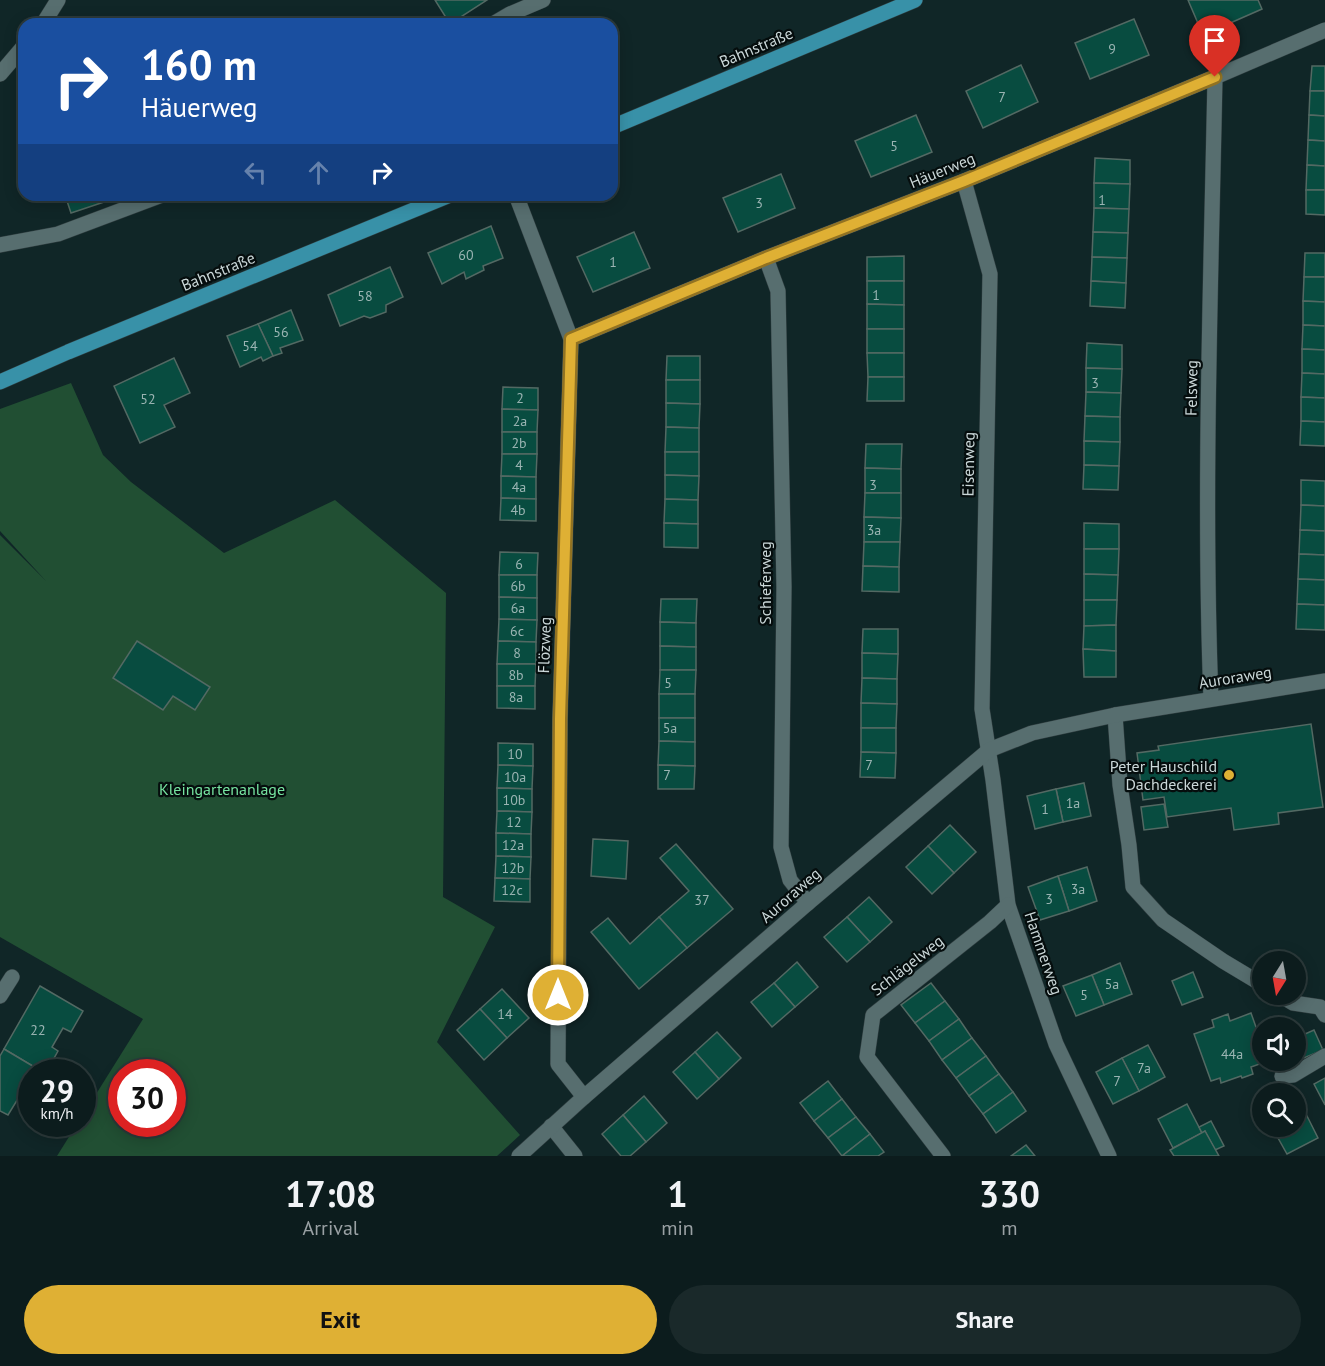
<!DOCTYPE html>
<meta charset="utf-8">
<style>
body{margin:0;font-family:"PT Sans",sans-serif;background:#1a292a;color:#f1f3f6;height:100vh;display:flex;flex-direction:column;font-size:22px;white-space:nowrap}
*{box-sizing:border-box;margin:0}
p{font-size:20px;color:#9aa1a4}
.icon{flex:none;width:33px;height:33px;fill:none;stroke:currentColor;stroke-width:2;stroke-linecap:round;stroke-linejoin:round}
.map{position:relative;height:1156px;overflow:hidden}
.side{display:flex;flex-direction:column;background:#0c1c1d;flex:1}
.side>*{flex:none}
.hud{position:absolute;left:18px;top:18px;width:600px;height:183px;border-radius:18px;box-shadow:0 3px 15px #0003,0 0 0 2px #2c3a3b;background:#1a4fa0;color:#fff;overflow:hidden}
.needle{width:39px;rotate:191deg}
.fabs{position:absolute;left:1252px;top:951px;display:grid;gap:12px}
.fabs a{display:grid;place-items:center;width:54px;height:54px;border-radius:50%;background:#0c1c1d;box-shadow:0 3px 15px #0003,0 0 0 2px #2c3a3b;font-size:30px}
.speed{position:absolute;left:18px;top:1059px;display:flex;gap:12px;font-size:30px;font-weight:700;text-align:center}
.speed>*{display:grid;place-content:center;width:78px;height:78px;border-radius:50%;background:#0c1c1d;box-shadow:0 3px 15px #0003,0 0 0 2px #2c3a3b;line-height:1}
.speed small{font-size:15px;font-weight:400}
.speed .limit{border:9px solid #d22;background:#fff;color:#111}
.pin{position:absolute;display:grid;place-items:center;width:51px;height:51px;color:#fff;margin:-62px -26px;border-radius:50% 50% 50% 0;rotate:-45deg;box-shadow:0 0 6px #0007}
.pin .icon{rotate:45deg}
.me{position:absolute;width:66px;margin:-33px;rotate:0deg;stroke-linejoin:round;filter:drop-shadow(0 0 4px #0008)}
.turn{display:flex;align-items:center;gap:21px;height:126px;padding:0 24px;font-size:27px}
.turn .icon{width:78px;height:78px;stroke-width:2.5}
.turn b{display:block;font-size:42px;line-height:51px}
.lanes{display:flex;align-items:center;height:57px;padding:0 24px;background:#0003;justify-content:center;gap:30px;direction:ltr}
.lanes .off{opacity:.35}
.eta{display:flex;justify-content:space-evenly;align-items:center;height:102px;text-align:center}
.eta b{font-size:36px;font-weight:700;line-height:42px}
.cta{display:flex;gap:12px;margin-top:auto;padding:12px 24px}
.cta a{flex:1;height:69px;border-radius:36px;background:#dfb034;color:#111;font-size:24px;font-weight:700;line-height:69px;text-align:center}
.cta a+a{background:#1a292a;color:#f1f3f6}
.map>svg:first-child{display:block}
.green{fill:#214f33;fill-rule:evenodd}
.building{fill:#084c40;stroke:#536963;stroke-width:1.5}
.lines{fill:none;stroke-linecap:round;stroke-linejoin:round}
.minor-casing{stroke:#303e40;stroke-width:16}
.major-casing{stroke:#303e40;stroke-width:16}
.minor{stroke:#576e6f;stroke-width:15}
.major{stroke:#3891a8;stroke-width:15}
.route-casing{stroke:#917222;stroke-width:15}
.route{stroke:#dfb034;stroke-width:10}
.poi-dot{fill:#dfb034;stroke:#050d0d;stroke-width:2}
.labels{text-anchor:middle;stroke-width:4.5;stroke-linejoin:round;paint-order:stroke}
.number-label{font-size:14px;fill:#9ab4b2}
.street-label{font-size:16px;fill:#cad7d8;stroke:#050d0d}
.poi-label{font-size:16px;fill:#cad7d8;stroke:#050d0d;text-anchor:end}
.park-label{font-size:16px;fill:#76e3a0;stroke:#050d0d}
</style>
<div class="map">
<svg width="1325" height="1156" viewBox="0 0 1325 1156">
<rect width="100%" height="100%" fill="#102627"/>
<!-- green -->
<path class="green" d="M71,383l32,72 28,27 93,71 111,-53 111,93 -3,304 52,30 -58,115 83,93 -23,21h-440l20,-32h5l1,-9 60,-96 -143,-82v-402l46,46 -46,-50v-122zM122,1072h50v52h-50z"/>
<!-- building -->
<g class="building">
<path d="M435,0h52l-37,24z"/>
<path d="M1188,0h70l4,9 -59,26z"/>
<path d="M1134,19l15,36 -59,24 -15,-36z"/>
<path d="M1021,65l17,37 -55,26 -17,-37z"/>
<path d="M1312,66h13v25h-15z"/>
<path d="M1310,91h15v25l-16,-1z"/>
<path d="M916,115l16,37 -61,25 -16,-36z"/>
<path d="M1309,115l16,1v25l-17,-1z"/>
<path d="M1308,140l17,1v25l-18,-1z"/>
<path d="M1095,158l35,2v24l-36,-1z"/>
<path d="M1307,165l18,1v24h-19z"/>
<path d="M781,174l14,34 -57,24 -15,-34z"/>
<path d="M1094,183l36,1 -1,25 -35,-1z"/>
<path d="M1306,190h19v25l-19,-1z"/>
<path d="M65,195h53l1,2 -48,16z"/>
<path d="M1094,208l35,1 -1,24 -35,-1z"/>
<path d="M491,226l12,32 -20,8 1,4 -18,9 -2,-7 -22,12 -14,-31z"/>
<path d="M634,232l16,36 -57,24 -16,-35z"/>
<path d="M1093,232l35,1 -1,25 -35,-1z"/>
<path d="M1305,253h20v24h-21z"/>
<path d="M904,256v25h-37v-24z"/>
<path d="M1092,257l35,1 -1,25 -35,-2z"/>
<path d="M390,267l13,30 -17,8v7l-16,6 -6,-2 -24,10 -12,-31z"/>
<path d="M1304,277h21v25l-22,-1z"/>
<path d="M867,281h37v24l-37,-1z"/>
<path d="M1091,281l35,2 -1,25 -35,-2z"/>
<path d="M1303,301l22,1v24l-22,-1z"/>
<path d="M867,304l37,1v24h-37z"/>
<path d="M291,310l12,30 -23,8 2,5 -9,3 -15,-32z"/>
<path d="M258,324l15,32 -10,5 -2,-4 -21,10 -13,-31z"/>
<path d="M1303,325l22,1v24l-23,-1z"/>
<rect x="867" y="329" width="37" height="24"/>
<path d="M1087,343l35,2v24l-36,-1z"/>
<path d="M1302,349l23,1v24l-23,-1z"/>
<path d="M867,353h37v24h-36z"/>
<path d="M667,356h33v24h-34z"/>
<path d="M174,358l16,35 -26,12 11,22 -35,16 -26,-57z"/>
<path d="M1086,368l36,1 -1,24 -35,-1z"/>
<path d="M1302,373l23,1v24l-24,-1z"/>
<path d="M868,377h36v24h-37z"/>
<path d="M666,380h34v24l-34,-1z"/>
<path d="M503,387l35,1v22l-36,-1z"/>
<path d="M1086,392l35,1 -1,24 -35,-1z"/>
<path d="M1301,397l24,1v24l-24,-1z"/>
<path d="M666,403l34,1 -1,24 -33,-1z"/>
<path d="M502,409l36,1 -1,22h-35z"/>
<path d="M1085,416l35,1v25l-36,-1z"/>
<path d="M1301,421l24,1v24l-25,-1z"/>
<path d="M666,427l33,1v24h-34z"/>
<rect x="502" y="432" width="35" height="22"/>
<path d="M1084,441l36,1 -1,24 -35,-1z"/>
<path d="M866,444h36l-1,25 -36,-1z"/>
<path d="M665,452h34v24l-34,-1z"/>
<path d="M502,454h35l-1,23 -35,-1z"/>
<path d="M1084,465l35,1 -1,24 -35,-1z"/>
<path d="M865,468l36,1v24h-36z"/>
<path d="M665,475l34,1 -1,24 -33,-1z"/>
<path d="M501,476l35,1v22l-35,-1z"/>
<path d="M1301,480l24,1v25l-24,-1z"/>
<path d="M865,493h36v25l-37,-1z"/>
<path d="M501,498l35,1v22l-36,-1z"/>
<path d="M665,499l33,1v24l-34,-1z"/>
<path d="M1301,505l24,1v25l-25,-1z"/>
<path d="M864,517l37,1 -1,24h-36z"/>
<path d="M664,523l34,1v24l-34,-1z"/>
<path d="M1084,523l35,1v25h-35z"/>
<path d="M1300,530l25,1v24l-26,-1z"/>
<path d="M864,542h36l-1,25 -36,-1z"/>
<path d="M1084,549h35l-1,26 -34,-1z"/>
<path d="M500,552l38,1 -1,22h-38z"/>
<path d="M1299,554l26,1v25l-27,-1z"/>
<path d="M863,566l36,1v25l-37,-1z"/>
<path d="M1084,574l34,1 -1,25h-33z"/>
<path d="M499,575h38v23l-38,-1z"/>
<path d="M1298,579l27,1v25l-28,-1z"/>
<path d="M499,597l38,1v22l-38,-1z"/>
<path d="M661,599h36l-1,24 -36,-1z"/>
<path d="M1084,600h33l-1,25 -32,1z"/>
<path d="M1297,604l28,1v25l-29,-1z"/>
<path d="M499,619l38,1 -1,22 -38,-1z"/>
<path d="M660,622l36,1v24l-36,-1z"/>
<path d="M1116,625v26l-33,-2 1,-23z"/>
<path d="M863,629h35v25l-36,-1z"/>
<path d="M137,641l73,46 -15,23 -22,-14 -10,14 -50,-32z"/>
<path d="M498,641l38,1v22h-39z"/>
<path d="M660,646l36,1v23h-36z"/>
<path d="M1083,649l33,2v26h-32z"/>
<path d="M862,653l36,1 -1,25 -35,-1z"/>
<path d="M497,664h39l-1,22h-38z"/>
<path d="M660,670h36l-1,24h-36z"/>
<path d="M862,678l35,1v25l-36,-1z"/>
<path d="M497,686h38v23l-38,-1z"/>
<rect x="659" y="694" width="36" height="24"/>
<path d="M861,703l36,1 -1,24h-35z"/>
<path d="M659,718h36v24l-36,-1z"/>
<path d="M1311,724l12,83 -45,6 1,11 -45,6 -3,-22 -64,9 -3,-20 -21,3 -6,-47 22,-3 -1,-4z"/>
<path d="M861,728h35v25l-35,-1z"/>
<path d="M659,741l36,1v24l-37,-1z"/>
<path d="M498,743l35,1v22l-35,-1z"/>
<path d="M861,752l35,1 -1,25 -35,-1z"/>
<path d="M498,765l35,1 -1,23 -35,-1z"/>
<path d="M658,765l37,1 -1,23h-36z"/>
<path d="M1084,783l7,33 -28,6 -7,-33z"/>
<path d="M497,788l35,1v23l-35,-1z"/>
<path d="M1056,789l7,33 -28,7 -8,-33z"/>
<path d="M1164,804l4,23 -24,3 -3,-23z"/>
<path d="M497,811l35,1 -1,22 -35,-1z"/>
<path d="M950,825l26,27 -22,21 -26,-27z"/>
<path d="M496,833l35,1v23l-35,-1z"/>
<path d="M593,839l35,2 -2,38 -35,-3z"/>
<path d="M676,844l57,65 -46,39 -28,-31 30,-26 -29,-33z"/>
<path d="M928,846l26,27 -22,21 -26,-27z"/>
<path d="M496,856l35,1 -1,22 -35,-1z"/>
<path d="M1087,867l10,34 -28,10 -11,-35z"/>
<path d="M1058,876l11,35 -29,9 -12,-33z"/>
<path d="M495,878l35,1v23l-36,-1z"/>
<path d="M869,897l23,25 -22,20 -23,-25z"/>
<path d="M659,917l28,31 -48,41 -48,-57 17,-14 22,26z"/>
<path d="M847,917l23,25 -23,20 -23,-25z"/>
<path d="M797,962l21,25 -23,20 -21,-24z"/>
<path d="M1120,963l12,31 -28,11 -12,-30z"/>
<path d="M1193,972l10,25 -21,8 -10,-24z"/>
<path d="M1092,975l12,30 -28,11 -13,-30z"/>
<path d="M774,983l21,24 -23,20 -21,-25z"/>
<path d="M931,983l14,18 -30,22 -14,-18z"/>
<path d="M40,986l43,25 -12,21 -8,-4 -11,19 6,4 -10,18 -9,-4 -3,3 -32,-19z"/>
<path d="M502,989l27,29 -22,20 -27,-29z"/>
<path d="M945,1001l14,18 -30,22 -14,-18z"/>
<path d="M480,1009l27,29 -23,22 -27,-30z"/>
<path d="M1251,1013l12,34v13l5,1 -17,6 2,7 -11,4 -1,-2 -20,7 -1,-5 -9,3 -17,-47 20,-7 -2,-7 16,-6 2,7z"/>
<path d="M959,1019l13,19 -30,22 -13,-19z"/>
<path d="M1314,1030l9,20 -41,17 -3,-7h17v-22z"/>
<path d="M717,1032l24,26 -22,21 -24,-27z"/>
<path d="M972,1038l14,18 -30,22 -14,-18z"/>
<path d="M1148,1045l17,32 -26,14 -17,-33z"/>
<path d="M4,1049l32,19 -3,4h-1v4l-24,39 -8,-4v-55z"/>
<path d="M695,1052l24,27 -22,20 -24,-27z"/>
<path d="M986,1056l13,18 -30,22 -13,-18z"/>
<path d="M1122,1058l17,33 -26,13 -17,-32z"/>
<path d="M999,1074l14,18 -30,22 -14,-18z"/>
<path d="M1325,1078v27l-11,-21z"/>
<path d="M828,1081l14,18 -28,22 -14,-18z"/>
<path d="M1291,1086l4,8h-17z"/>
<path d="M1013,1092l13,19 -30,22 -13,-19z"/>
<path d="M1296,1095l9,17 -9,5z"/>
<path d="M644,1096l23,27 -21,19 -23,-27z"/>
<path d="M842,1099l14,18 -28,21 -14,-17z"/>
<path d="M1187,1104l15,29 -29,15 -15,-29z"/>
<path d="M1305,1112l13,26 -31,16 -14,-25 5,-3h18v-9z"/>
<path d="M623,1115l23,27 -16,14h-9l-19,-22z"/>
<path d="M856,1117l14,17 -28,22 -14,-18z"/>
<path d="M1211,1121l13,25 -9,4 -10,-19 -3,2 -3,-6z"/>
<path d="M1205,1131l14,25h-45l-4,-6z"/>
<path d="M870,1134l14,18 -6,4h-36z"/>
<path d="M1026,1145l9,11h-24z"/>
</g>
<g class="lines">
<!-- minor casing -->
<g class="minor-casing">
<g id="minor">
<path d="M43,24l15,-24"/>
<path d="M493,24l17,-10 33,-14"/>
<path d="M0,74l24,-28"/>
<path d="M964,181l26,93 -8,435 11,71 15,125 48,139 53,112"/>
<path d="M516,195l55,144 -11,380 -2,345 26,33"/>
<path d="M0,245l58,-11 104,-39"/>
<path d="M766,258l12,33 6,296 -3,260 9,33 18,23"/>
<path d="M571,339l195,-81 198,-77 251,-104 110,-47"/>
<path d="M1211,699c-8,-207 0,-415 4,-622"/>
<path d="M1115,715l5,70 9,60 4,42 30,33 60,41 40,24"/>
<path d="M1278,994l15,9 27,4 5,8"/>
<path d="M0,996l12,-19"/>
<path d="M1282,1076l11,-1 32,-19"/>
<path d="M551,1126l24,30"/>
<path d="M519,1156l65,-59 224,-194 181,-153 43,-17 83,-18 210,-34"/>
<path d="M943,1156l-76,-99 6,-42 117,-93 18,-17"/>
</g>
</g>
<!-- major casing -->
<g class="major-casing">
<g id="major">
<path d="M612,127l303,-127"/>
<path d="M0,382l68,-30 382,-157"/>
</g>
</g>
<!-- minor -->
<use href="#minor" class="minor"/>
<!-- major -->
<use href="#major" class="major"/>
</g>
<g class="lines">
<!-- route casing -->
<g class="route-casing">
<path id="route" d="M558,995l2,-276 11,-380 195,-81 198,-77 251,-104"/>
</g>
<!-- route -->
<use href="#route" class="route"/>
</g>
<!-- markers -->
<circle class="poi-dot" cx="1229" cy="775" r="6"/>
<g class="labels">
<!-- number labels -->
<g class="number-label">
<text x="1112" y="54">9</text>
<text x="1002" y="102">7</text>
<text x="894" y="151">5</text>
<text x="1102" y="205">1</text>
<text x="759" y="208">3</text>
<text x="466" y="260">60</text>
<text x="613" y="267">1</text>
<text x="876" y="300">1</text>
<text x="365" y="301">58</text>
<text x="281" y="337">56</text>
<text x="250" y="351">54</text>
<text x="1095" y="388">3</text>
<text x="520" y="403">2</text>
<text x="148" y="404">52</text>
<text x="520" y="426">2a</text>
<text x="519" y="448">2b</text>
<text x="519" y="470">4</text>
<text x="873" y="490">3</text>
<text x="519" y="492">4a</text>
<text x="518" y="515">4b</text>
<text x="874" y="535">3a</text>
<text x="519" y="569">6</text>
<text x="518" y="591">6b</text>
<text x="518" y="613">6a</text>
<text x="517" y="636">6c</text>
<text x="517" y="658">8</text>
<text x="516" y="680">8b</text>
<text x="668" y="688">5</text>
<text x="516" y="702">8a</text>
<text x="670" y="733">5a</text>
<text x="515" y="759">10</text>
<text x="869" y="770">7</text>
<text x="667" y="780">7</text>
<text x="515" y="782">10a</text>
<text x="514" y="805">10b</text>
<text x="1073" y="808">1a</text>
<text x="1045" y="814">1</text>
<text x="514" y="827">12</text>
<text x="513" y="850">12a</text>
<text x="513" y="873">12b</text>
<text x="1078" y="894">3a</text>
<text x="512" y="895">12c</text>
<text x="1049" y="904">3</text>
<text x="702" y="905">37</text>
<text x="1112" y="989">5a</text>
<text x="1084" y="1000">5</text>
<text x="505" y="1019">14</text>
<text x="38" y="1035">22</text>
<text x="1232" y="1059">44a</text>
<text x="1144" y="1073">7a</text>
<text x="1117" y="1086">7</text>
</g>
<!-- street labels -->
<g class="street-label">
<text transform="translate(756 47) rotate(-23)" y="6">Bahnstraße</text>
<text transform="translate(942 170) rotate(-22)" y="6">Häuerweg</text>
<text transform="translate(218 271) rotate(-22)" y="6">Bahnstraße</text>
<text transform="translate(1191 388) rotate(-89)" y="6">Felsweg</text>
<text transform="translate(968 464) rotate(-89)" y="6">Eisenweg</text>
<text transform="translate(765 583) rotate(-90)" y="6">Schieferweg</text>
<text transform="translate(544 645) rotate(-88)" y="6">Flözweg</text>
<text transform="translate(1235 677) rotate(-9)" y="6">Auroraweg</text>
<text transform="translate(790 895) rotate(-41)" y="6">Auroraweg</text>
<text transform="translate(1044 953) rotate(71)" y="6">Hammerweg</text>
<text transform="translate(907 965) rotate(-38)" y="6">Schlägelweg</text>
</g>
<!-- poi labels -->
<g class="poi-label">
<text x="1217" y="772">Peter Hauschild<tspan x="1217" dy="18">Dachdeckerei</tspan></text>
</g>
<!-- park labels -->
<g class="park-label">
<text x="222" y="795">Kleingartenanlage</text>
</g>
</g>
</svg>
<div class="fabs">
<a><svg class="needle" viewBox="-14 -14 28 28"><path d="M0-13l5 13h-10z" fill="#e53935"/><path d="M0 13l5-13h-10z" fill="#9aa1a4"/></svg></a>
<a><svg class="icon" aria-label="sound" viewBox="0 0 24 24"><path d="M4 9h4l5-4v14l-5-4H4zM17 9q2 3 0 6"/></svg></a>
<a><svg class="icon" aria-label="search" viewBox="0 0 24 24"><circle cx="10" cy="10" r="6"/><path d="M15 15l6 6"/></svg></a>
</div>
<div class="speed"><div>29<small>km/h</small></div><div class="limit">30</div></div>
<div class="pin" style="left:1215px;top:77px;background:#d93025"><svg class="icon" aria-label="arrive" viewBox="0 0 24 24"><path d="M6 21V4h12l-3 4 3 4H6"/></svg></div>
<svg class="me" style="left:558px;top:995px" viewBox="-20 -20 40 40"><circle r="17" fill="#dfb034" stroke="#fff" stroke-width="3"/><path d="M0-11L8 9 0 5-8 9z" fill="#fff"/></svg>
<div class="hud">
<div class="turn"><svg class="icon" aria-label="right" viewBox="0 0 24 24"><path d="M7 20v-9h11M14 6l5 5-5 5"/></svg><div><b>160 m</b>Häuerweg</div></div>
<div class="lanes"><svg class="icon off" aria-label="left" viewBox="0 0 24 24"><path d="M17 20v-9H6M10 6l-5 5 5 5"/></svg><svg class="icon off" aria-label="ahead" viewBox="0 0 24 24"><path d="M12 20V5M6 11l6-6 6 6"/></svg><svg class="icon" aria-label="right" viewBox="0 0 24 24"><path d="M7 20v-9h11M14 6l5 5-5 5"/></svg></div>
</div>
</div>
<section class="side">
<div class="eta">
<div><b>17:08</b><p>Arrival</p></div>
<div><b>1</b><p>min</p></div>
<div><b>330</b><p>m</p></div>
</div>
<div class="cta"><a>Exit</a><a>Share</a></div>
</section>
